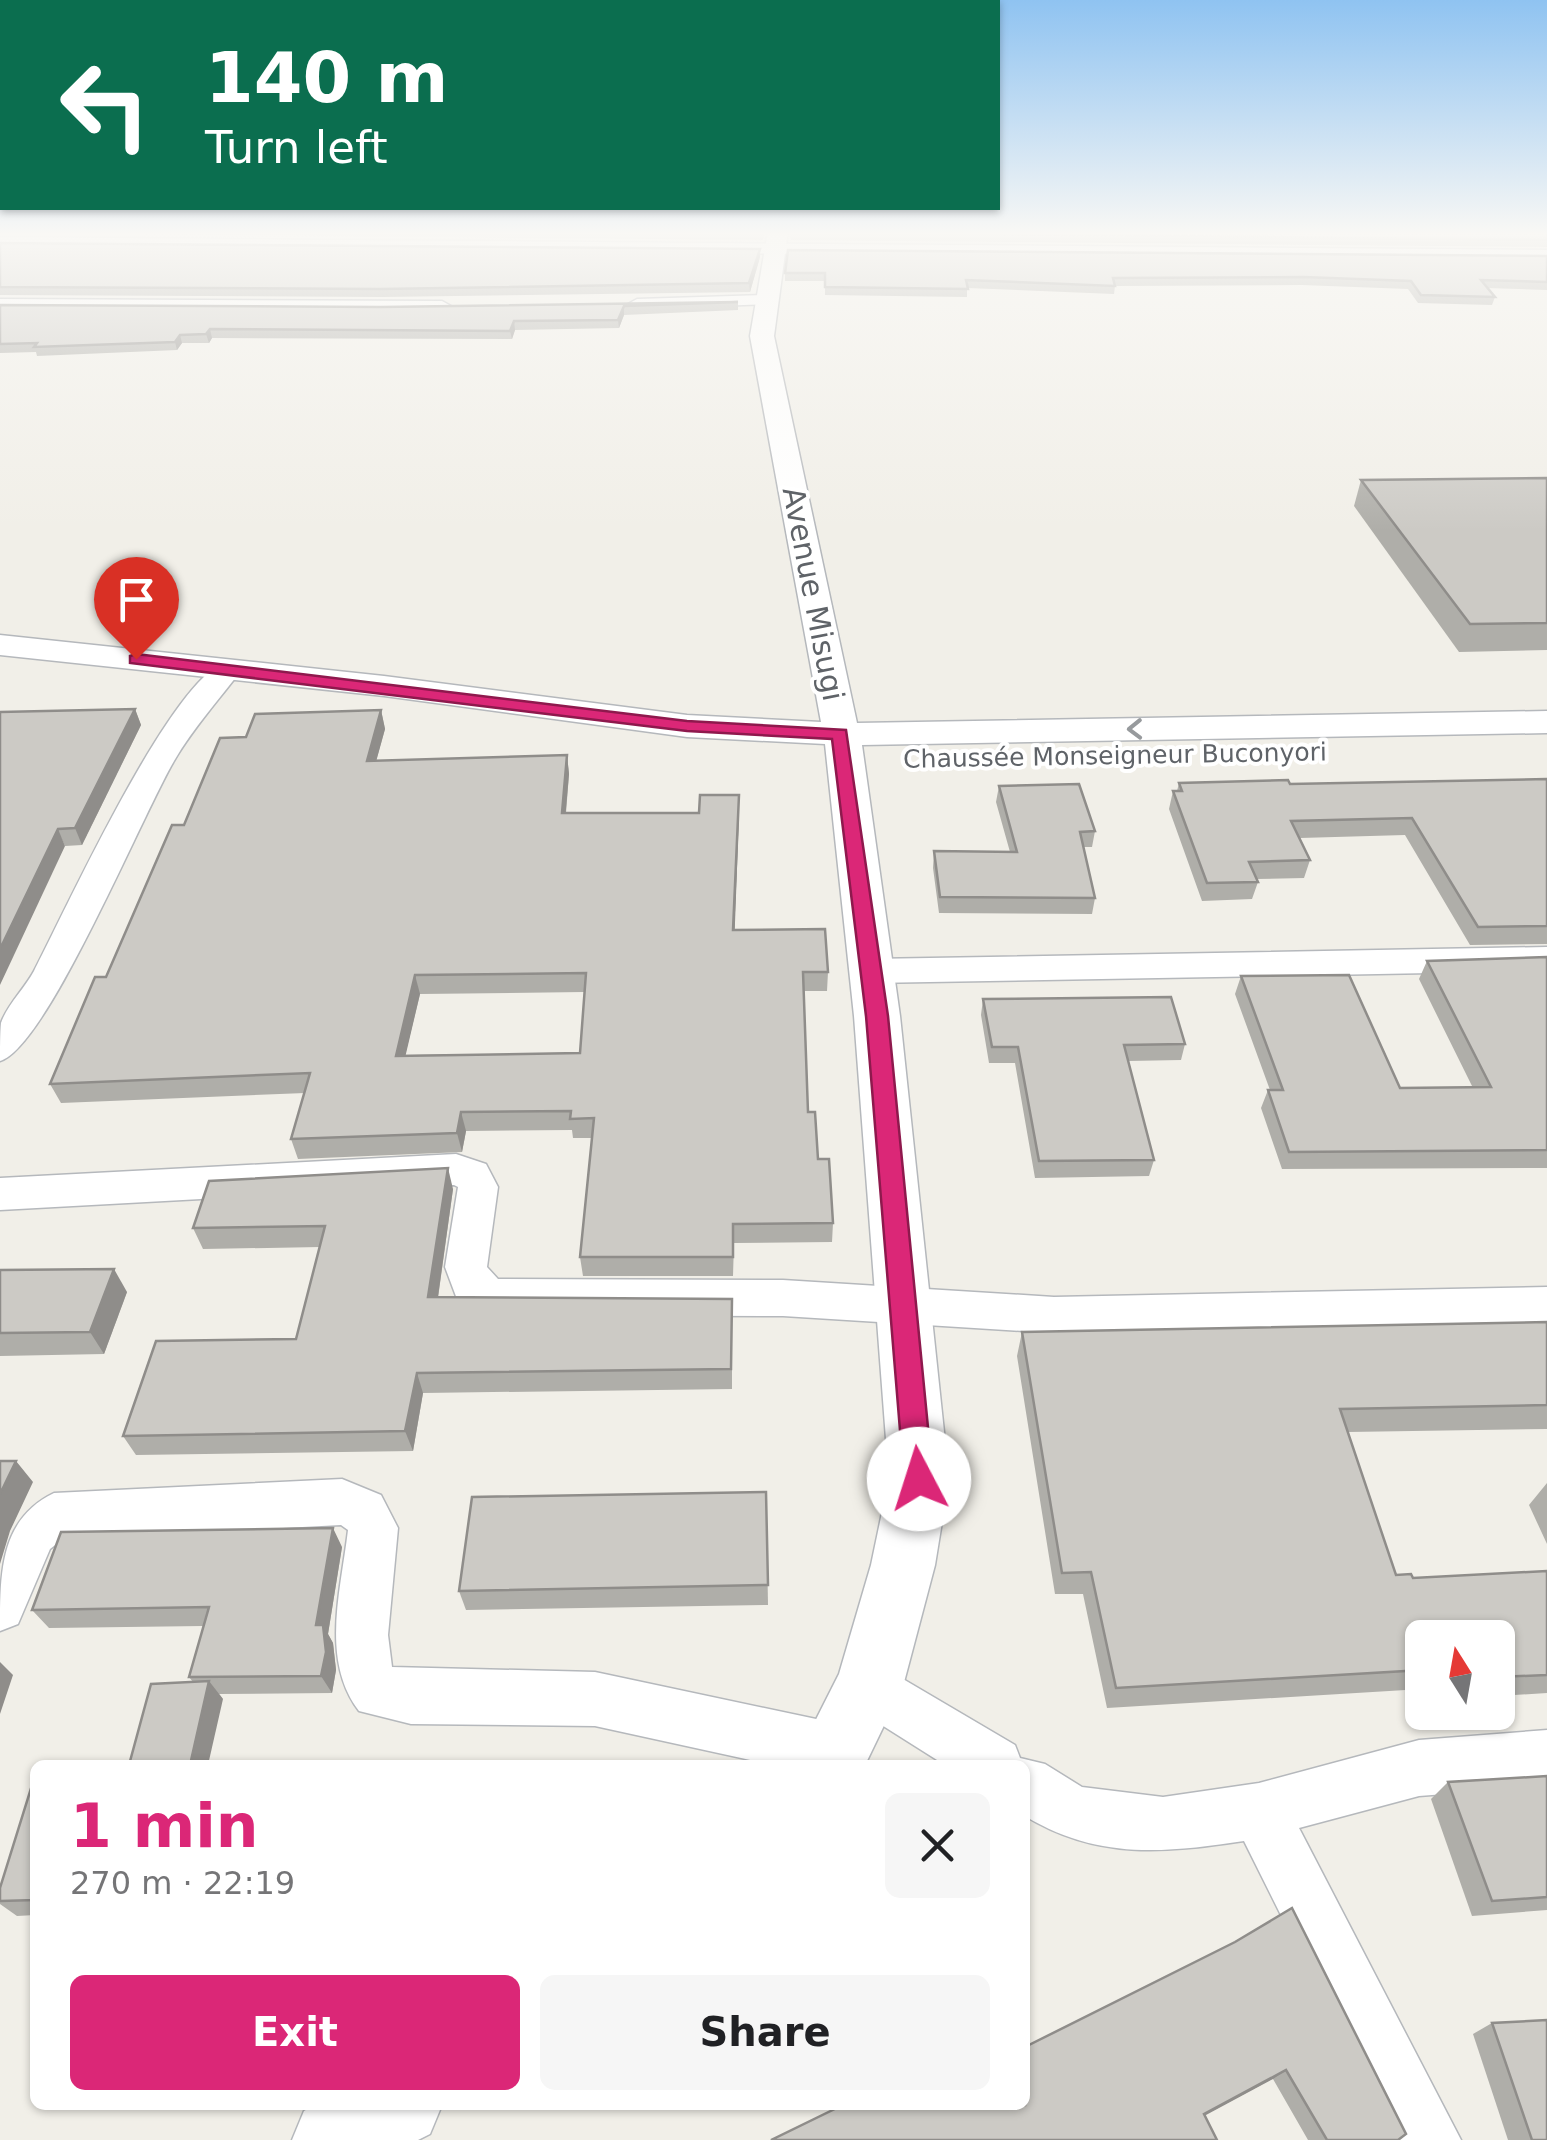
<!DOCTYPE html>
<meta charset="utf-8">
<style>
body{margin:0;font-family:"DejaVu Sans",sans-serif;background:#f6f6f6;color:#202124;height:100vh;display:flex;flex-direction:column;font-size:38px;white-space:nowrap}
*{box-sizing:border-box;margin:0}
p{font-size:32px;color:#757577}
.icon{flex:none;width:55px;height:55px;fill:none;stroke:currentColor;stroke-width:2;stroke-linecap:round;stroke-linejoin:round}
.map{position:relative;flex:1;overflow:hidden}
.sheet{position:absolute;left:30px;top:1760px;width:1000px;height:350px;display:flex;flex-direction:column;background:#fff;border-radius:15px;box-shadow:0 2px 8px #0004}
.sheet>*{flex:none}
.banner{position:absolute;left:0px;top:0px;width:1000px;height:210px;box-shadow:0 2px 8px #0004;background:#0b6e4f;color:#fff;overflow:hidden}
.needle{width:65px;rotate:349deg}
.buttons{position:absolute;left:1405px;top:1620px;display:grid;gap:20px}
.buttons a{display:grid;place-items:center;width:110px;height:110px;border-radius:15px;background:#fff;box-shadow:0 2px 8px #0004;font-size:50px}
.pin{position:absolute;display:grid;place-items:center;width:85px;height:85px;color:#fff;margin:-102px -42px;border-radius:50% 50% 50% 0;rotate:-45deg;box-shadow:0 0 10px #0007}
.pin .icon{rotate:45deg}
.me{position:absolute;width:110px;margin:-55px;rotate:355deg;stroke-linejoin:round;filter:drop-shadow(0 0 8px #0008)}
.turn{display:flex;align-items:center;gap:35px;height:210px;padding:0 40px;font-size:45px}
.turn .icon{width:130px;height:130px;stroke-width:2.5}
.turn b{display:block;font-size:70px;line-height:85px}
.round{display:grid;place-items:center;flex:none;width:105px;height:105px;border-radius:15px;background:#f6f6f6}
.headline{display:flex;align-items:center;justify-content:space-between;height:170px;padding:0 40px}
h1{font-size:60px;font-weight:800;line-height:75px;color:#db2777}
.cta{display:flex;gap:20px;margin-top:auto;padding:20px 40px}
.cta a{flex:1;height:115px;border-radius:15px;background:#db2777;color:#fff;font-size:40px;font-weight:800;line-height:115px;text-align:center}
.cta a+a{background:#f6f6f6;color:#202124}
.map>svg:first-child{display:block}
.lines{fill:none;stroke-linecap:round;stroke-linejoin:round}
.minor-casing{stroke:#b5b8bc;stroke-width:3}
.tertiary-casing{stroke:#b5b8bc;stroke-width:3}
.minor{fill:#fff;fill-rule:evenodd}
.tertiary{fill:#fff;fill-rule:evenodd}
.wall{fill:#afaea9;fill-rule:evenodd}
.shaded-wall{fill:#8f8d8a}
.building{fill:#cccac5;stroke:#8f8d8a;stroke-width:2.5;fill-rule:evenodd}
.oneway{stroke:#979a9d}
.route{fill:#db2777;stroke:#8e194d;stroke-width:2.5}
.labels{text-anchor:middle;stroke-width:8;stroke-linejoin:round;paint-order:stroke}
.far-street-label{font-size:25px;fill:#5f6368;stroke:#fff}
.street-label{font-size:30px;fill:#5f6368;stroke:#fff}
</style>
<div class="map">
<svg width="1547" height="2140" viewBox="0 0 1547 2140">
<rect width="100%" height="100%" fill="#f1efe8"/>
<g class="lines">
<!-- minor casing -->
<g class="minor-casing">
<g id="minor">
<path d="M0,237l1547,13v10l-1547,-13z"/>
<path d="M765,295l9,5 -3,4 -134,5 -9,-5 9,-5z"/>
<path d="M0,299l442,2 9,5 -9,5 -442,-2z"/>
<path d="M228,661l14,8c-23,31 -49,59 -68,92 -32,54 -127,286 -174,300 0,-11 0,-28 1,-38 6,-18 24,-35 33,-52 30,-57 138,-296 194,-310z"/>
<path d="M1547,947v24l-676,12 -12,-4 -5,-8 5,-8 12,-4z"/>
<path d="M456,1154l30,10 12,23 -11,80 11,12 285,1 271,17 493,-10v36l-493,10 -271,-17 -291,-1 -35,-16 -12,-32 13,-80 -4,-2 -454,25v-32z"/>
<path d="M342,1479l39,16 17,33 -10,107 4,32 203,5 240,51 19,9 9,19 -6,14h-84l-178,-39 -184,-2 -52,-13c-39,-51 -18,-121 -11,-181l-7,-5 -278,14 -13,10 -32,75 -18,7c0,-59 0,-112 54,-138z"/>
<path d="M869,1659l146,86 5,13 25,6 37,23 81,10 96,-14 160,-43 128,-10v56l-128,10 -120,32 162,312h-68l-149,-299c-80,12 -147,19 -219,-25v-51h-80l-95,-60 -8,-19 8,-19z"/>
</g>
</g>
<!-- tertiary casing -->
<g class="tertiary-casing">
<g id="tertiary">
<path d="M768,231h20l-14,105 83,387 690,-12v22l-685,12 38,271 49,463 -14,86 -32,121 -38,79h-72l46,-91 32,-109 18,-86 -35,-463 -29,-272 -138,-7 -303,-41 -384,-41v-20l384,41 303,39 134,7 -71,-386z"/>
<path d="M315,2105h127l-12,29 -12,6h-126l12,-29z"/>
</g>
</g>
<!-- minor -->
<use href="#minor" class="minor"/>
<!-- tertiary -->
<use href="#tertiary" class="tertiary"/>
</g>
<!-- wall -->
<g class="wall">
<path d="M0,231h765l-2,9 -763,-7z"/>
<path d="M789,231h758v16l-756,-7z"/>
<path d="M0,243l760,14 -10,35 -368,5 -382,-2z"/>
<path d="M1547,256v34l-60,-2 8,9 -3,8 -74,-2 -10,-14 -106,-4 -187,1 -1,8 -147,-6v9l-142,-2v-14h-40v-8z"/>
<path d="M738,302v8l-114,5 -5,13 -104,2 -3,9 -300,-1 -3,5h-27l-5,7 -140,6 -1,-4 -36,1v-48l381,2z"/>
<path d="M1547,478v172l-88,2 -105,-146 7,-26z"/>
<path d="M135,709l6,16 -59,120 -17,1 -65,-134z"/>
<path d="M381,710l4,19 -9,32 191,-6 2,19 -3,39 173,1 -5,116 94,42 -1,19h-23l4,121 25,111 -1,19 -98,1 -1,33h-150l-3,-19 12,-119h-19l-1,-8 -106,1 -4,21 -164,7 -7,-20 14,-46 -244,10 -11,-19 56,-107 140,-240zM584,992l-4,61 -175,2 15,-61z"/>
<path d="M1547,779v165l-77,1 -65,-110 -105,3 10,22 -6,18 -48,1 2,3 -6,17 -50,2 -33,-92 4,-18h4l2,-8 111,1z"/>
<path d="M999,786l96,45 -3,16h-9l12,51 -3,16 -153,-1 -6,-45 1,-17 76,1 -14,-50z"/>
<path d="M1547,957v211l-265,1 -21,-61 7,-18h2l-35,-96 6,-18 159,112h73l-54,-109 8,-18z"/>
<path d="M983,999l202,45 -4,16 -53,1 26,99 -5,16 -114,2 -20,-115h-26l-8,-48z"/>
<path d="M453,1189l-15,109 294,1v90l-309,4 -10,58 -277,4 -13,-19 173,-97 24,-92 -117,2 -10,-21z"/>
<path d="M0,1270l127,22 -23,62 -104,2z"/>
<path d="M1547,1322v107l-199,3 48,143 17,3 134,-7v122l-49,3v-58h-76v51l-315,19 -24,-114h-28l-38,-238 5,-24z"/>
<path d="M1547,1483v61l-18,-39z"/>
<path d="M766,1492l2,113 -302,5 -7,-19z"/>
<path d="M342,1547l-14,87 5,9 3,27 -4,23 -113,1 4,5 -30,-17 -4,-5 14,-51 -154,2 -17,-18z"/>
<path d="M1547,1776v134l-75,6 -41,-117 17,-17z"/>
<path d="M35,1781v134l-18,1 -17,-12v-16z"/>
<path d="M1235,1942l163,198h-90l-35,-61 -248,26z"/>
<path d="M1492,2023l55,117h-39l-35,-106z"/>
</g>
<!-- shaded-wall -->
<g class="shaded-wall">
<path d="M760,249v8l-10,35 -1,-9z"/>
<path d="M624,306v9l-5,13 -1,-8z"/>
<path d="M514,321l1,9 -3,9 -2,-8z"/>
<path d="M210,329l2,9 -3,5 -3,-9z"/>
<path d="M180,335l2,8 -5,7 -2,-8z"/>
<path d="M135,709l6,16 -59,120 -7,-17z"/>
<path d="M381,710l4,19 -14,51 -4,-19z"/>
<path d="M567,755l2,19 -5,58 -2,-19z"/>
<path d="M739,795v19l-5,136 -1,-20z"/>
<path d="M58,829l7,17 -65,139v-36z"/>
<path d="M415,975l5,19 -19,81 -5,-19z"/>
<path d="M461,1112l5,19 -4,21 -5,-19z"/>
<path d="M448,1168l5,21 -18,129 -7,-21z"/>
<path d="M114,1269l13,23 -23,62 -14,-22z"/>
<path d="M417,1373l6,20 -10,58 -8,-20z"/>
<path d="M16,1461l17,21 -23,49 -10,33v-70z"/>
<path d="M333,1528l9,19 -14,87 5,9 3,27 -4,23 -11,-17 -5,-51z"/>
<path d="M0,1662l13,13 -13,39z"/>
<path d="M209,1681l14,18 -15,66h-18z"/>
<path d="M1286,2070l-13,9 -80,43 11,-8z"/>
</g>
<!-- building -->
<g class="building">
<path d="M651,231h112v1z"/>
<path d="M790,231h757v9l-756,-8z"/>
<path d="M0,243l760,6 -11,34 -369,6 -380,-2z"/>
<path d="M788,250l759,6v26l-66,-2 14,17 -74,-2 -10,-14 -107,-4 -191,1 2,8 -149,-6 2,9 -143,-2v-14h-40z"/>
<path d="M738,302l-114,4 -6,14 -104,1 -4,10 -300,-2 -4,5 -26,1 -5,7 -141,5 3,-4 -37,1v-39l381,2z"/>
<path d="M1547,478v145l-77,1 -109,-144z"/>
<path d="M135,709l-60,119 -17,1 -58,120v-237z"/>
<path d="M381,710l-14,51 200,-6 -5,58h137l1,-18h39l-6,135 92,-1 3,43h-25l5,140h7l3,47h11l4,64 -100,1v33h-153l14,-139 -24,1 1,-8 -110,1 -4,21 -166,6 19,-66 -260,11 45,-107h11l66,-152h12l36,-87 26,-1 9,-23zM586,973l-6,80 -184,3 19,-81z"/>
<path d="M1547,779v147l-69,1 -66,-109 -121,3 19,39 -61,2 9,20 -51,1 -34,-92h9l-3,-8 109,-3 2,4z"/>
<path d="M1079,784l16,47 -15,1 15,66 -155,-1 -6,-46 83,1 -18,-66z"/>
<path d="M1547,957v193l-258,2 -21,-62h15l-42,-114 108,-1 51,113 91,-1 -64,-126z"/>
<path d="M1171,997l14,47 -61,1 30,115 -115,1 -21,-114h-26l-9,-48z"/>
<path d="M448,1168l-20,129 304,2 -1,70 -314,4 -12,58 -282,5 33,-95 140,-2 29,-113 -132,2 16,-47z"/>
<path d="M114,1269l-24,63 -90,1v-63z"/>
<path d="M1547,1322v83l-207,4 56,166 15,-1 2,4 134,-7v104l-49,2v-39h-76v32l-306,18 -25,-116 -29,1 -40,-241z"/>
<path d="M0,1461h16l-16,33z"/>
<path d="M766,1492l2,93 -309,6 13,-94z"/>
<path d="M333,1528l-17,97h7l3,27 -5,24 -132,1 20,-70 -177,3 29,-78z"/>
<path d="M209,1681l-19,84h-61l22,-81z"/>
<path d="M1547,1776v121l-55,4 -44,-119z"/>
<path d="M35,1781v119l-35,1v-13l33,-106z"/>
<path d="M1292,1908l114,226 -8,6h-71l-41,-70 -82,44 13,26h-446l72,-35h182v-58l210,-105z"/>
<path d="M1547,2020v120h-15l-40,-117z"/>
</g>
<!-- one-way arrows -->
<defs><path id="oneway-chevron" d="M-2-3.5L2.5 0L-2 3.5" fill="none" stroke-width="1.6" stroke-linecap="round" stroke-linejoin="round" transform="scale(2.5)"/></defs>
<use class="oneway" href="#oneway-chevron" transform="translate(1135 729) rotate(179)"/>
<!-- sky -->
<linearGradient id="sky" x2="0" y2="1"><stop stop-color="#8fc3f1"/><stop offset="0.44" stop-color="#f9f8f5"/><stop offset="1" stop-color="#f9f8f5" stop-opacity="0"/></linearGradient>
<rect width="1547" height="531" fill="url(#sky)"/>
<!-- route -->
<path class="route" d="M136,654l551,67 159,9 42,286 45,463 -4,9 -10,4 -11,-4 -4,-9 -38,-463 -34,-277 -145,-8 -557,-68v-7z"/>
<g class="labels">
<!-- far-street labels -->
<g class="far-street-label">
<text transform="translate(1115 755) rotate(-1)" y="9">Chaussée Monseigneur Buconyori</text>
</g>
<!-- street labels -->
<g class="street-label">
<text transform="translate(813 594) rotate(79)" y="10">Avenue Misugi</text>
</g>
</g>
</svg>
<div class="buttons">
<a><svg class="needle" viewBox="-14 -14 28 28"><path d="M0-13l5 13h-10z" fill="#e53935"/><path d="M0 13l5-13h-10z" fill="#757577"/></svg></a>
</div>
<div class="pin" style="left:136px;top:659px;background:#d93025"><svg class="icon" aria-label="arrive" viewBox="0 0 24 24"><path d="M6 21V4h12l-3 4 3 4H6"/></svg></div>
<svg class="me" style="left:919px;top:1479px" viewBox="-20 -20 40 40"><circle r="19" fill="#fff"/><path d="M0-13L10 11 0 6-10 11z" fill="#db2777"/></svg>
<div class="banner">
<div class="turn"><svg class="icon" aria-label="left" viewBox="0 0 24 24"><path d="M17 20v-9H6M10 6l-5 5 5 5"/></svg><div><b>140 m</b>Turn left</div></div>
</div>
<section class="sheet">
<div class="headline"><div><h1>1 min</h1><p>270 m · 22:19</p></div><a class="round"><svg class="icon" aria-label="close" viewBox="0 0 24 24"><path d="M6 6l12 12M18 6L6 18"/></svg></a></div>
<div class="cta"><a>Exit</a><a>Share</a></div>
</section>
</div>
